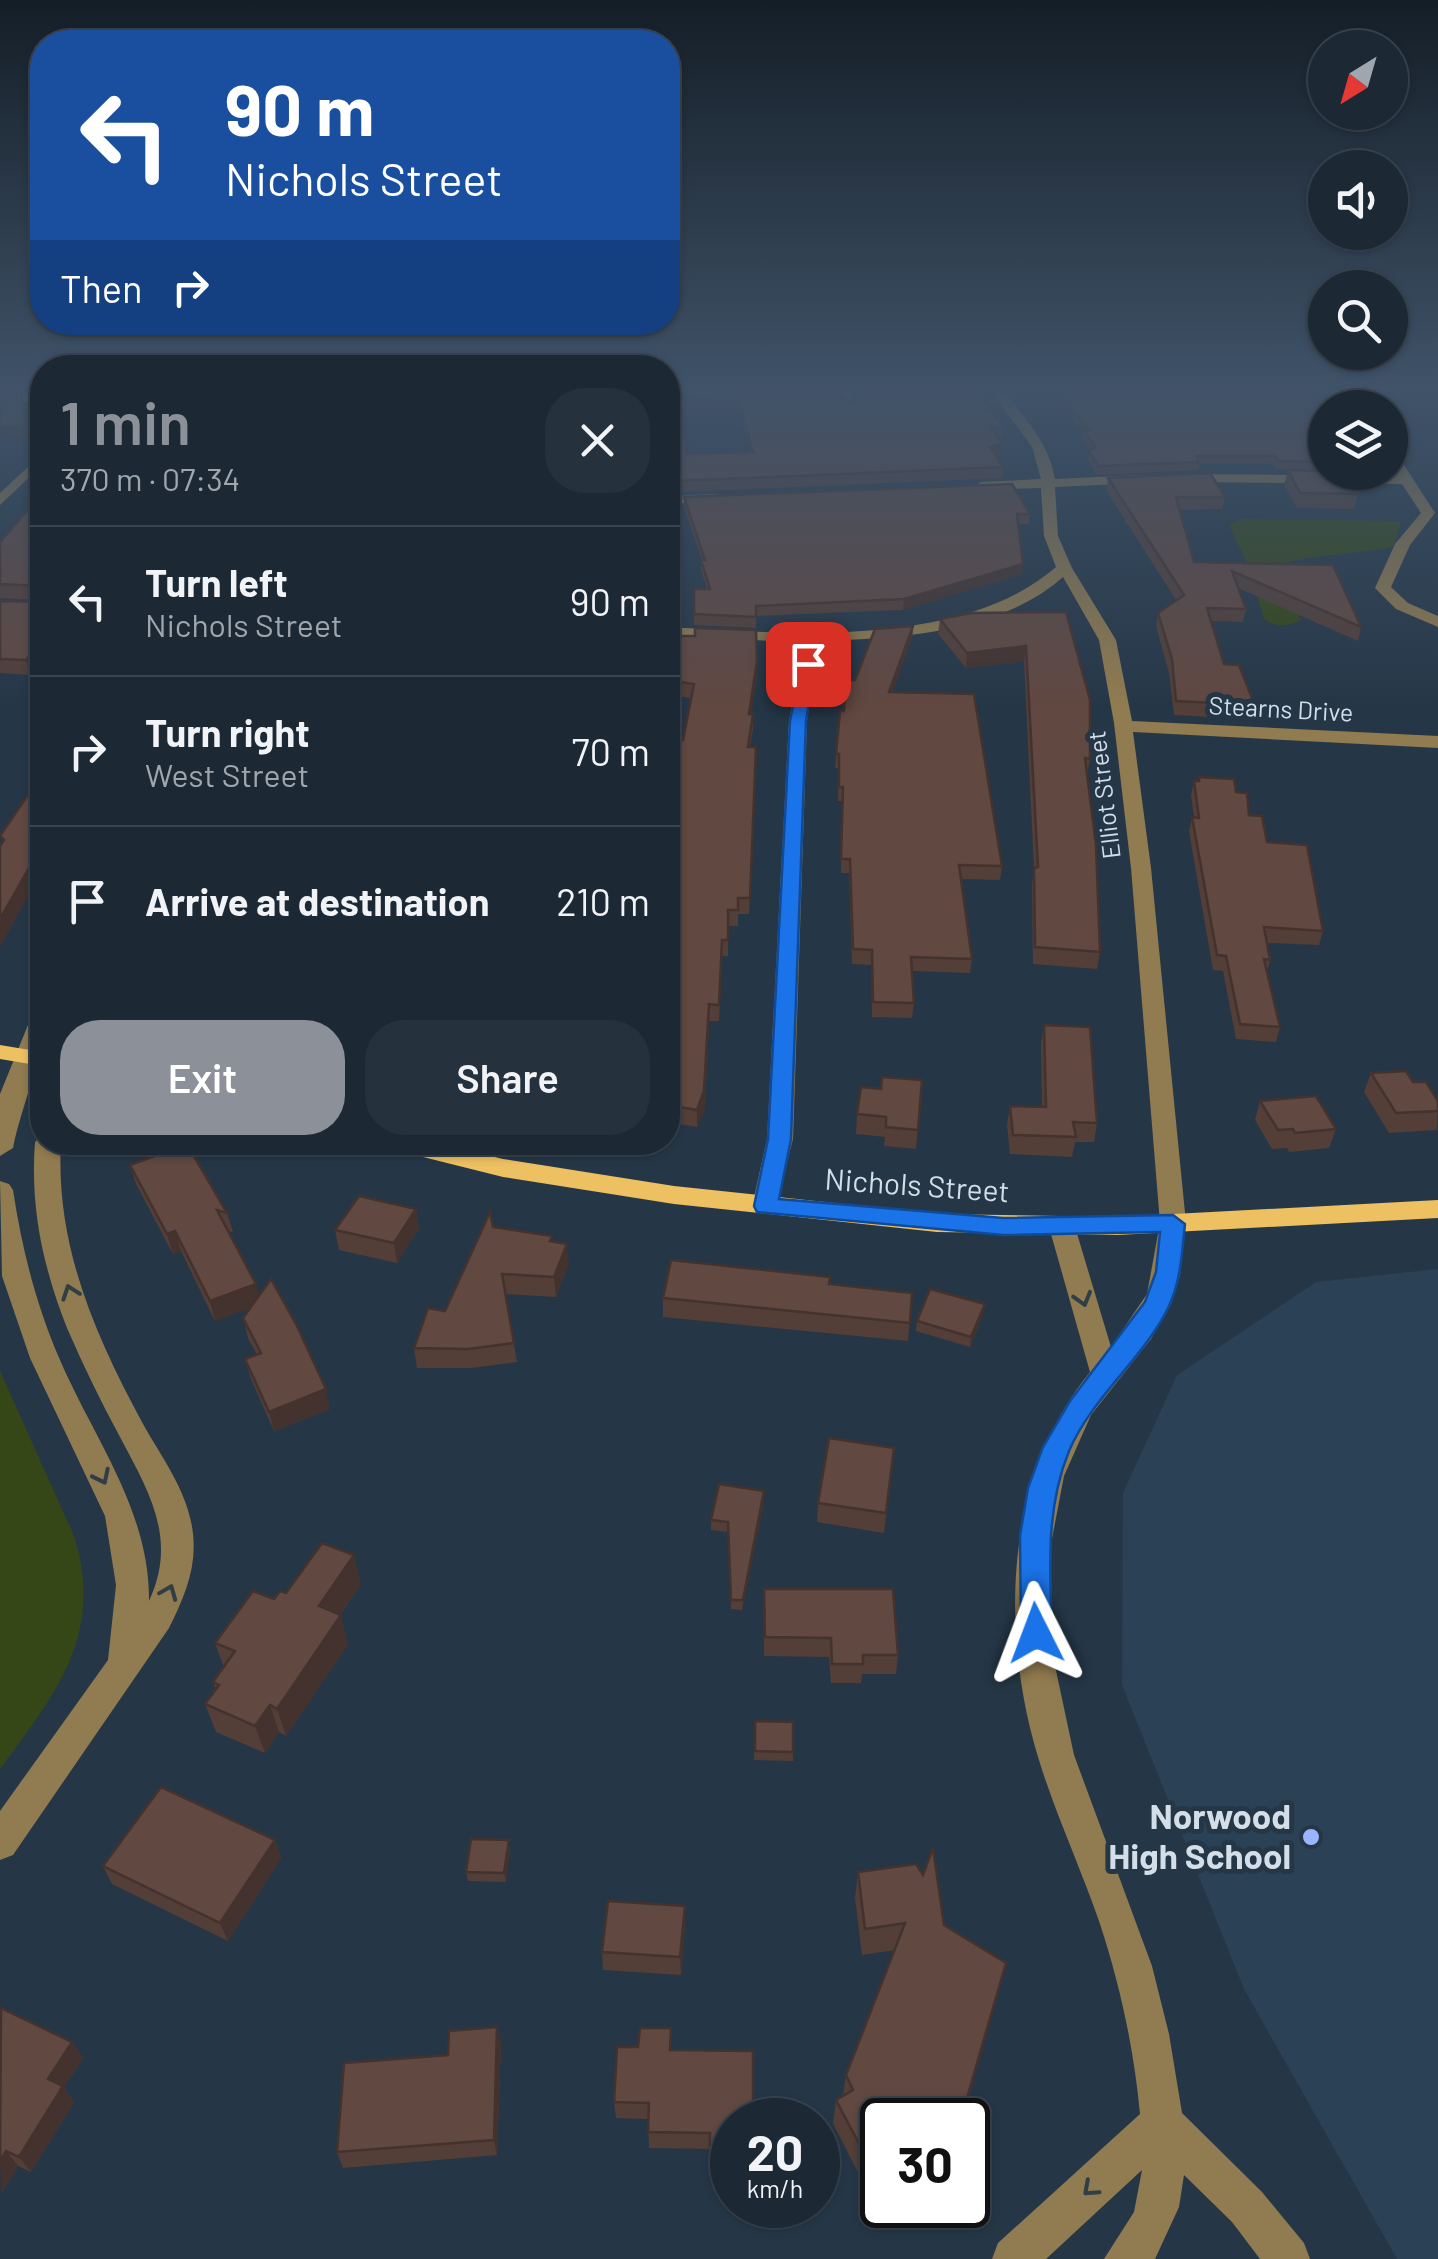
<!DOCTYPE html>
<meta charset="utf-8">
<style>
body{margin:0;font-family:Barlow,sans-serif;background:#25313d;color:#f1f3f6;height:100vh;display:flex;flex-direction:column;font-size:38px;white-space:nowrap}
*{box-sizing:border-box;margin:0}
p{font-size:32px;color:#a0a6ad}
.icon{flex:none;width:55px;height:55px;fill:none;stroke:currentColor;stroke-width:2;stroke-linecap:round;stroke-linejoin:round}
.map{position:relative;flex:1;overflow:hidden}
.sheet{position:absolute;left:30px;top:355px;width:650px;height:800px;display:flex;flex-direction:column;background:#1c2935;border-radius:40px;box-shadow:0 2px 8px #0004,0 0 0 2px #3a4550}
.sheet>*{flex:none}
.hud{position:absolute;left:30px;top:30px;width:650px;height:305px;border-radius:40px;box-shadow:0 2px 8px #0004,0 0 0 2px #3a4550;background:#1a4fa0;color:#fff;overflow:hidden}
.needle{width:65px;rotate:217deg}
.tools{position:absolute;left:1308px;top:30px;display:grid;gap:20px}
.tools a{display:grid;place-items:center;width:100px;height:100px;border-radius:50%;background:#1c2935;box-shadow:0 2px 8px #0004,0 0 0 2px #3a4550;font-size:50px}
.speed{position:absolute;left:710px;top:2098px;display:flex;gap:20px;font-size:50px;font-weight:700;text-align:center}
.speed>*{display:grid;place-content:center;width:130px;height:130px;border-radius:50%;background:#1c2935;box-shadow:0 2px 8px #0004,0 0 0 2px #3a4550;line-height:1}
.speed small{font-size:25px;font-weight:400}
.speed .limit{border:5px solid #111;border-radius:15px;background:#fff;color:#111}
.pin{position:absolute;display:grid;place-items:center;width:85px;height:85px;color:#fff;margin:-42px;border-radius:20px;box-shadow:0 5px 15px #0006}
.me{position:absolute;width:110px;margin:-55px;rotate:357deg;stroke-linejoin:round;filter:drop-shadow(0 0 8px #0008)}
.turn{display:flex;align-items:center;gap:35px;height:210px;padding:0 30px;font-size:45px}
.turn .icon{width:130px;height:130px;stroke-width:2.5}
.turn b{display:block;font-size:70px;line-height:85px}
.then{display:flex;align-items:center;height:95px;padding:0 30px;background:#0003;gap:20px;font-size:38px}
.round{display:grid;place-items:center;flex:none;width:105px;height:105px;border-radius:40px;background:#25313d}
.head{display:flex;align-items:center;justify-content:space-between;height:170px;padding:0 30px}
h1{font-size:60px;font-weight:600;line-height:75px;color:#8c9099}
.primary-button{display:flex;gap:20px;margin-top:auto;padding:20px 30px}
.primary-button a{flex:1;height:115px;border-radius:40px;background:#8c9099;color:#fff;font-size:40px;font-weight:600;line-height:115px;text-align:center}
.primary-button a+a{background:#25313d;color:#f1f3f6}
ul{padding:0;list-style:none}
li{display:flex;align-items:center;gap:30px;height:150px;padding:0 30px;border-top:2px solid #3a4550}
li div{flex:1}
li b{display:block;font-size:38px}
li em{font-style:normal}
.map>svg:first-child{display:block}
.built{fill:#2a4156}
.green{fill:#354716}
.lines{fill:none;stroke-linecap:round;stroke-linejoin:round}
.minor{fill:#917b50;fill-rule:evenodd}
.major{fill:#edc061;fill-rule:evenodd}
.wall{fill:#533e38;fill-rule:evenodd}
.shaded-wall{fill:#44322e}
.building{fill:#614841;stroke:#44322e;stroke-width:2.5;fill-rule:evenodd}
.oneway{stroke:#303e48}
.route{fill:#1a73e8;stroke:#114b97;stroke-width:2.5}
.poi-dot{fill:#98b5fd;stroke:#253747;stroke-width:4}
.labels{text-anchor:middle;stroke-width:10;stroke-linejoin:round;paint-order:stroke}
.far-street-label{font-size:25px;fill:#d3dee8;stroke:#253747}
.street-label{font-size:30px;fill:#d3dee8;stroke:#253747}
.near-poi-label{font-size:35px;font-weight:bold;fill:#d3dee8;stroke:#253747;text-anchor:end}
</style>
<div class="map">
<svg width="1438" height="2259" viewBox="0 0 1438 2259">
<rect width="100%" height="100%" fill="#253747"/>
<!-- built -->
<path class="built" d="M1438,1269v990h-41l-153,-270 -122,-304 1,-192 54,-118 139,-93z"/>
<!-- green -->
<g class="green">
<path d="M1242,519l159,2 -7,25c-26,8 -109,10 -123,23l30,51c-14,7 -24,8 -37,-1l-16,-54 -19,-40z"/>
<path d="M0,1371l74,165c31,99 -19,158 -74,233z"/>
</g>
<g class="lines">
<!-- minor -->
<g class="minor">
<path d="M837,391h12l4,17h-8z"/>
<path d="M991,391h12c22,27 46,52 52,88l86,-4 7,4 -7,4 -86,4 3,49 14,32 44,72 16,81 306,15v12l-305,-16 18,136 35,355 -6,52 -9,29 -20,35 -60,76 -27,61 -14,73 4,112 20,94 78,211 17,68 13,79 80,79 42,51 6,16h-50l-28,-37 -48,-47 -5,32 -24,52h-51l30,-47 8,-42 -96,89h-54l6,-16 142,-129c-6,-65 -20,-130 -41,-193 -19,-55 -44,-108 -61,-164 -38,-126 -34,-280 52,-385l-41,-145 4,-7h18l4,7 36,120 36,-53 13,-71 -29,-355 -17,-145 -15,-83 -36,-63c-63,56 -163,61 -244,64l-12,80 -14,418 -19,73h-18l-4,-6 15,-67 22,-418 14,-79 -135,-5v-10c117,7 294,22 388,-60l-12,-31 -3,-48 -60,2 -7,-4 7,-4 60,-3 -9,-32z"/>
<path d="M1325,391h13l19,17h-14z"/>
<path d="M1390,450l5,1 40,62 -25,32 -19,42 17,16 30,13v11l-42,-18 -21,-21 20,-44 26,-31 -19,-29 -221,-2 -7,-4 7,-4 216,2 -7,-11z"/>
<path d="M42,454v11l-42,40v-12z"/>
<path d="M716,494l7,4 -2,3 -53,3v-8z"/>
<path d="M42,1013c3,44 -20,90 -29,135l-13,8v-62l30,-74z"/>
<path d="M42,1135v7h19c-6,103 34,193 82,282 19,34 46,69 50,110 4,34 -9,64 -24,94l-156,227 -13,5v-49l108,-151 8,-75 -11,-69 -75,-158 -28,-82 -2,-95 9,3 4,6c9,59 23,115 47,170 34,79 90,151 89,241 29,-62 0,-109 -29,-164 -19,-35 -37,-72 -53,-109 -24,-61 -37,-120 -32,-186z"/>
</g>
<!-- major -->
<g class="major">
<path d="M42,392v8l-42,4v-8z"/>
<path d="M0,1045l42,7v14l-42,-7z"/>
<path d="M384,1142h49l70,17 171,27 263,28 180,3 321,-17v18l-321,17 -180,-3 -263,-28 -171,-27 -116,-29z"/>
</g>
</g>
<!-- wall -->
<g class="wall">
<path d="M668,391l186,9 -2,-9h120l31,36 -1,10h-5l5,7 -1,11 -5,1 7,11 -1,11 -323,14 -2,-4h-9zM737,407l13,45 -63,2 -8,-45z"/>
<path d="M1056,391h251l18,18v61l-49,-1 -2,-5h-75l-1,6 -101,5 -9,-15 2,-9 -8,-12 1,-7 -28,-35z"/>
<path d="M1288,470l70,24 -4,15 -57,-1 -13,-23z"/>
<path d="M1108,478l117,19 -3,12 -43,1 15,52 139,3 28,62 -3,14 -120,-53 8,21 -3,13 -32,-1 13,43 29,37 -4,14 -38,-3 -1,5 -36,-2 -5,-42 -13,-47 2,-13 18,-13 -70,-110z"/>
<path d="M684,497l346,17 -1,10h-11l4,50 -119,36 -147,6v12l-62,-3v-36h13l-6,-19 1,-10 -18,-53z"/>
<path d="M42,512v148l-12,15 -30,-2v-72l41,1 -1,-2 -40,-2v-56z"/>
<path d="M1066,612l24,147 -3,16 13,177 -3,17 -64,-5 -1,-80 2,-16 -10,-207 -58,7 -28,-34 2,-15z"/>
<path d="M913,626l-1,12 -20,54 110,174 -2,14 -39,-1 11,80 -2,14 -58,-2 2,32 -2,15 -40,-1 -1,-52 -19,-1 -3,-91h-8l1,-72h-4l1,-33h-4l5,-57h4l11,-31z"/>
<path d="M668,636l89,40 -6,38h2v15l-3,18h6l-7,167h-11v12h-10v30h-6l-3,65h-10l-4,87 -8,19 -29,-5v-383l15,1 8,-42 -23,-3z"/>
<path d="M1199,777l37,15 87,139 -4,14 -52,-2 3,17 -3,12 13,55 -4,15 -40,-3 -13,-68 -10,-1 -24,-139 3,-14h2l-3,-22 3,-14h4z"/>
<path d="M1044,1025l53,98 -3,19h-19l-3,15 -62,-3 -3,-29 3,-19 32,1 -1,-63z"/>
<path d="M1371,1073l42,9 25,19 -1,29 -48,3 -25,-41z"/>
<path d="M922,1080l-6,69 -32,-3 1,-9 -29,-3 1,-20 24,-25z"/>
<path d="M1260,1101l76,28 -7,19 -40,4 -2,-4 -15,1 -17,-29z"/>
<path d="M130,1165l97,48 6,19 -5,-1 31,65 71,113 -56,22 -23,-52 -6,-20 12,-4 -9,-17 -5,-20 7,-10 -35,13 -34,-70 -8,3 -37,-70z"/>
<path d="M416,1209l3,19 -22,35 -58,-13 -4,-20z"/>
<path d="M493,1227l59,14 17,22 -13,34 -51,-3 12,68 -46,6h-54l-3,-20 31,-37z"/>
<path d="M830,1284l82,9 -4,48 -245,-24v-19z"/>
<path d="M983,1314l-13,33 -54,-16 1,-10z"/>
<path d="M894,1448l-10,85 -67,-11 1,-19z"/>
<path d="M764,1501l-22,109 -11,-1 -3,-77 -17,-2v-10z"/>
<path d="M361,1584l-21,31 8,29 -62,92 -7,-4 -14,21 -49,-21 -11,-28 11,-14 -3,-8 11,-14 -9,-25 59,-44 12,-6z"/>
<path d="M764,1589l134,66 -2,19h-34l-1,9h-30l-2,-26 -65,-1z"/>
<path d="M755,1721l38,1v39l-39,-1z"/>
<path d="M275,1840l6,18 -53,83 -116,-57 -9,-18z"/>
<path d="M509,1840l1,9 -4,33 -38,-1 -2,-9z"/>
<path d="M858,1872l86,53 56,63 -38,132h-80l-22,56 -27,-52 3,-24 7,-4 3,-21 49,-125 -33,5 -7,-57z"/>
<path d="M685,1906v18l-4,51 -78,-5 -1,-18z"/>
<path d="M0,2010l72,32 11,16 -19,29 10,15 -43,70 -13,-6 -17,28z"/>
<path d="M501,2044l-4,111 -154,13 -6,-16 111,-97z"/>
<path d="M671,2050l61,70v42h-22v-13l-61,-1 -1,-29 -32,-1 -2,-16z"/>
</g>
<!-- shaded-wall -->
<g class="shaded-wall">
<path d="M0,391h20l-20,4z"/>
<path d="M21,394l8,42 -29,4v-12z"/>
<path d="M1002,444l-1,11 -12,2 1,-10z"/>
<path d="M1023,564l-1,10 -119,36 1,-11z"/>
<path d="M913,626l-1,12 -24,67 1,-13z"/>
<path d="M42,641v19l-12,15 -4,-15z"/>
<path d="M1026,646l-2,15 -58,7 1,-15z"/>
<path d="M757,661v15l-8,53v-15z"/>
<path d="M42,845v27l-42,75v-28z"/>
<path d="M709,1004l-4,104 -8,19v-17z"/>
<path d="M416,1209l3,19 -22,35 -3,-20z"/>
<path d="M175,1231l6,20 -8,3 -6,-20z"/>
<path d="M567,1244l2,19 -13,34 -2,-20z"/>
<path d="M256,1284l5,20 -46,17 -5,-20z"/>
<path d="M985,1304l-2,10 -13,33 1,-10z"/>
<path d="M326,1389l4,20 -56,22 -5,-19z"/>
<path d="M764,1491v10l-22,109 1,-10z"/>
<path d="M354,1555l7,29 -35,50 -7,-28z"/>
<path d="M341,1615l7,29 -62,92 -9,-27z"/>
<path d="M270,1705l9,27 -14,21 -10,-27z"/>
<path d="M275,1840l6,18 -53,83 -8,-18z"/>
<path d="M509,1840l1,9 -4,33 -2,-9z"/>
<path d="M685,1906v18l-4,51 -1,-18z"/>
<path d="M1000,1988l-38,132h-36z"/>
<path d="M497,2027l4,17 -4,111 -3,-15z"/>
<path d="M72,2042l11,16 -19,29 10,15 -43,70 -12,-15 29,-78z"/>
<path d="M882,2143v21l-22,12 4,-23z"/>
<path d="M6,2151l12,15 -17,28 -1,-33z"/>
</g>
<!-- building -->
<g class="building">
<path d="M668,391h170l4,9h14l-2,-9h118l10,6 21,30h-12l11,17 -12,3 13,20 -325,14 -1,-4h-9zM737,397l16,55 -66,2 -9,-55z"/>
<path d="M1057,391h250l18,18v53l-47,-1 -3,-5h-78l2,6 -101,4 -9,-14 6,-5 -11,-16h6z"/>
<path d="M21,394l5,31 -26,3v-33z"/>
<path d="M1288,470l56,2 14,22 -58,-1z"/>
<path d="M1210,473l15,24h-49l18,65 139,3 28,62 -129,-56 14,38 -39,-1 17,56 15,1 14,36 -40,-3v5l-37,-2 -4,-42 -14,-46 26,-18 -76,-117z"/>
<path d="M1012,484l18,30h-13l6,50 -119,35 -148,7v11l-62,-3v-25h16l-9,-29h4l-21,-63z"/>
<path d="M26,512h16v129l-16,19 -26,-1v-58l41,1 -3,-16 -38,-2v-42z"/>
<path d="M1066,612l24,88v59l-5,-1 11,87 4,107 -65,-5 -1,-79 4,-1 -12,-221 -59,7 -27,-34 31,-6z"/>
<path d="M913,626l-24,66 85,2 28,172 -43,-1 13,94 -61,-2 3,46 -41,-1 -1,-52 -19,-1 -3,-90h-9l2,-72h-4v-33h-3l4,-43h4l2,-31h9l20,-51z"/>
<path d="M695,628l61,2 1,31 -8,53h4l-5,33h8l-6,151h-12v12h-10v30h-6l-3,65 -10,-1 -5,87 -7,19 -29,-5v-366l15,1 11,-56 -26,-4v-44h27z"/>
<path d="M42,774v71l-42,74v-73l4,-6 -4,-4z"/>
<path d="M1199,777l35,2 2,13 11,1 2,22 13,1 5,26 40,3 16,86 -59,-4 6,33 -6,-1 16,68 -40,-3 -14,-68 -9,-1 -25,-138 7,1 -5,-37h5z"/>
<path d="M1044,1025l46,2 7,96 -24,-1 3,15 -63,-2 -3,-29 36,1z"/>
<path d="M1406,1071l7,11h13l12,19v10l-42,2 -25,-40z"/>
<path d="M882,1077l40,3 -4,50 -32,-3v-10l-29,-3 4,-27 20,2z"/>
<path d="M1316,1096l20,33 -41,4 -2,-4 -15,1 -18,-29z"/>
<path d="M187,1144l40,69 -10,-3 39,74 -46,17 -35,-70 -8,3 -37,-69z"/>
<path d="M359,1196l57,13 -22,34 -59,-13z"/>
<path d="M490,1212l3,15 59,9 -2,5 17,3 -13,33 -52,-3 12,69 -46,6 -54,-1 14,-40 17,3z"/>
<path d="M671,1260l159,17 -1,7 83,9 -2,30 -247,-25z"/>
<path d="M271,1279l26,47 29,63 -57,23 -24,-53 16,-6 -18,-35z"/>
<path d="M930,1289l55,15 -14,33 -54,-16z"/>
<path d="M829,1438l65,10 -8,65 -68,-10z"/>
<path d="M719,1484l45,7 -21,109h-12l-3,-78 -17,-2z"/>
<path d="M322,1543l32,12 -35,51 22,9 -64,94 -7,-4 -15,21 -50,-22 14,-19 -6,-3 22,-31 -20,-8 38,-52 21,8 6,-8 6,2z"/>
<path d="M764,1589h129l5,66h-35v9h-31l-1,-26 -66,-1z"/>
<path d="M755,1721l38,1v30l-38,-1z"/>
<path d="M161,1787l114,53 -55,83 -117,-57z"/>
<path d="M471,1839l38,1 -5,33 -38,-1z"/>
<path d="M933,1848l11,77 62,38 -39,135 -41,22h-44v23l-18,10 -28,-53 17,-10 -7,-15 59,-152 -40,6 -7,-57 58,-8 7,11z"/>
<path d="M608,1901l77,5 -5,51 -78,-5z"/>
<path d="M1,2008l71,34 -24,37 15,7 -44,71 -13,-6 -6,10z"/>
<path d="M497,2027l-3,113 -157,12 7,-89 104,-8 1,-24z"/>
<path d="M640,2028h31l-1,22 83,1v69h-21v27l-22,-1v-13l-62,-1 1,-29 -35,-1 3,-55h21z"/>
</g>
<!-- one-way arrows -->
<defs><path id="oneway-chevron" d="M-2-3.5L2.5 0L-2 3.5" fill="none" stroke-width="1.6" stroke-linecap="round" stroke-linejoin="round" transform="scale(2.5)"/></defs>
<g class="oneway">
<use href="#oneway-chevron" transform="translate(70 1292) rotate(-109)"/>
<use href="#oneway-chevron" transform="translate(1083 1299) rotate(74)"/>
<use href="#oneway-chevron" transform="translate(102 1477) rotate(64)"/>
<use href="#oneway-chevron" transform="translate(169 1592) rotate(-68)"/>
<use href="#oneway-chevron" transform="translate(1090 2189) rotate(138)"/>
</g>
<!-- sky -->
<linearGradient id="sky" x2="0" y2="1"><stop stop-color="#141e27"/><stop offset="0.55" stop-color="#405369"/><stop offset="1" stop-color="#405369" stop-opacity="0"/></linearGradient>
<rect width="1438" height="707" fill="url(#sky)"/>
<!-- route -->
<path class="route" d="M802,661l13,3 -9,57 -15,418 -12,60 224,19 170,-3 12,9c-3,28 -4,56 -16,82 -24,51 -77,91 -100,145 -24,59 -19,120 -17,182l-5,9 -11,4 -11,-4 -4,-9 -1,-97 8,-48 15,-41 27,-46 75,-99 11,-30 4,-40 -157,3 -246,-23 -3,-6 14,-67 22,-418z"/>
<!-- markers -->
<circle class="poi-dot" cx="1311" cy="1837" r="10"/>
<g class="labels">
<!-- far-street labels -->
<g class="far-street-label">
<text transform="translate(1281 709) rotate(3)" y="9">Stearns Drive</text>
<text transform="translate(1104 795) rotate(-97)" y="9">Elliot Street</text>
</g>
<!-- street labels -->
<g class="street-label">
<text transform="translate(917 1186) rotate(4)" y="10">Nichols Street</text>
</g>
<!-- near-poi labels -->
<g class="near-poi-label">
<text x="1291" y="1829">Norwood<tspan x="1291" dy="40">High School</tspan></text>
</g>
</g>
</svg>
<div class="tools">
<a><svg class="needle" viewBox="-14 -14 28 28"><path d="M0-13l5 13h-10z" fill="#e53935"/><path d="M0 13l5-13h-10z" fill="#a0a6ad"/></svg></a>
<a><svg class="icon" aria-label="sound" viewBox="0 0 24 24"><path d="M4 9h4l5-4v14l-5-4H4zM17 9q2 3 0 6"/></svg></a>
<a><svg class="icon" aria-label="search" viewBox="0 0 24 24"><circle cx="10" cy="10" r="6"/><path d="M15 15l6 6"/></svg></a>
<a><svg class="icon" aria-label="layers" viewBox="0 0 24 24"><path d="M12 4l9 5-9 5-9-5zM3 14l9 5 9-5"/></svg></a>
</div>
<div class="speed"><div>20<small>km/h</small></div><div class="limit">30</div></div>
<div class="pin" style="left:808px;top:664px;background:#d93025"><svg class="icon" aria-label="arrive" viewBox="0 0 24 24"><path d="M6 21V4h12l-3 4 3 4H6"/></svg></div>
<svg class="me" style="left:1036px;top:1633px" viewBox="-20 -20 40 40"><path d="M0-17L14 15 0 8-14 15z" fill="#1a73e8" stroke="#fff" stroke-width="4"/></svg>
<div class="hud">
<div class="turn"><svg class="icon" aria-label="left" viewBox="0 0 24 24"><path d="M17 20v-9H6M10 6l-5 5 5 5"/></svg><div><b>90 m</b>Nichols Street</div></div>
<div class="then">Then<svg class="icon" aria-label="right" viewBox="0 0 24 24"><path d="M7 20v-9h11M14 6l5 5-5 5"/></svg></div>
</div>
<section class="sheet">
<div class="head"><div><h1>1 min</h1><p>370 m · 07:34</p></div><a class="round"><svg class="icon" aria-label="close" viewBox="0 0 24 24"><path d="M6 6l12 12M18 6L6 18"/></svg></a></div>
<ul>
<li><svg class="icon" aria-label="left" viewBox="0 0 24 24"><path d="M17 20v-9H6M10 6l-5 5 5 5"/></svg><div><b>Turn left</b><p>Nichols Street</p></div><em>90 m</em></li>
<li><svg class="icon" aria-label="right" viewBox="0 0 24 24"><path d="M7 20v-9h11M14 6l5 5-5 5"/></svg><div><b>Turn right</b><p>West Street</p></div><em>70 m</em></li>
<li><svg class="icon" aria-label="arrive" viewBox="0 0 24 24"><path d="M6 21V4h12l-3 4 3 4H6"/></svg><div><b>Arrive at destination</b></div><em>210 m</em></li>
</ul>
<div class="primary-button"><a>Exit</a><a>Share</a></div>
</section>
</div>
